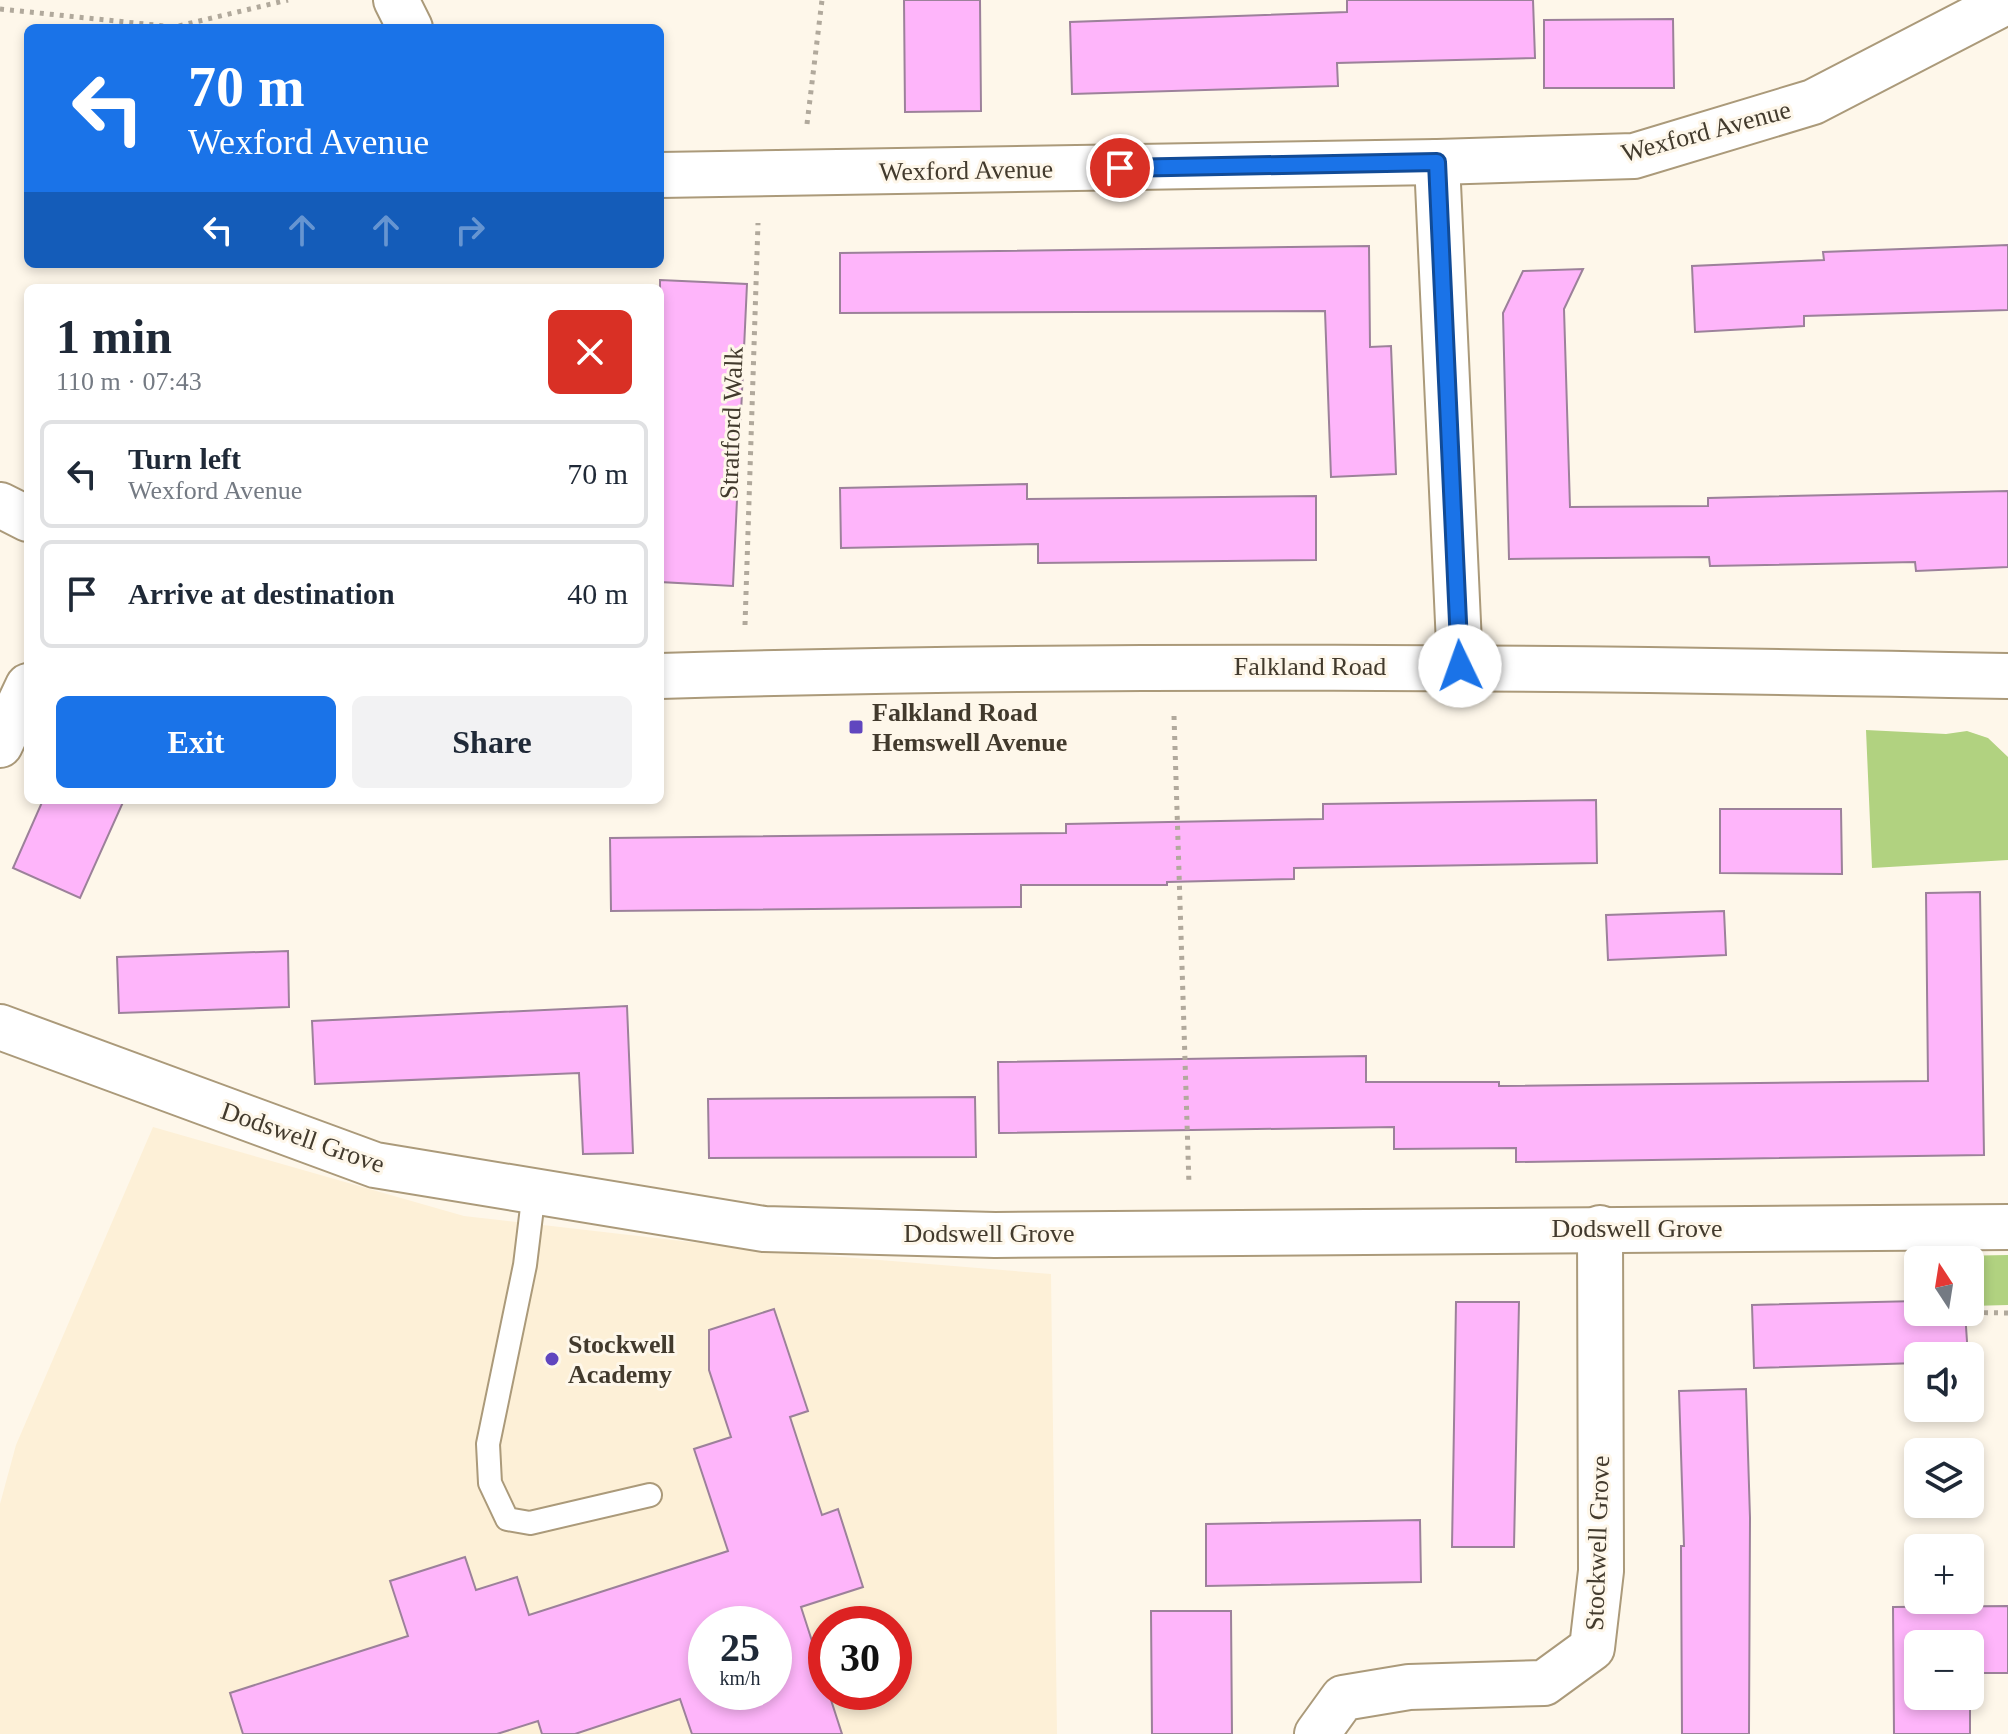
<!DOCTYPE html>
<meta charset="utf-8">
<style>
body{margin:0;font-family:"Times New Roman",serif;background:#f2f2f3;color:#1f2937;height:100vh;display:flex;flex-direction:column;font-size:30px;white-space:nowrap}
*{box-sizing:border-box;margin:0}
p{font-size:26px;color:#747a83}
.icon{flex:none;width:44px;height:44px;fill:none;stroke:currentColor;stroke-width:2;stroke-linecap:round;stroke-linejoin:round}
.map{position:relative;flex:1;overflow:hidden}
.sheet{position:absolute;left:24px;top:284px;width:640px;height:520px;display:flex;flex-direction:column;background:#fff;border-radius:12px;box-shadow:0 4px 12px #0003}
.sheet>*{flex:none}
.banner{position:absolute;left:24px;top:24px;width:640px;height:244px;border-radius:12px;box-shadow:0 4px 12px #0003;background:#1a73e8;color:#fff;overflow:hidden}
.needle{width:52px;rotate:348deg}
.tools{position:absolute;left:1904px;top:1246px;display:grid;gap:16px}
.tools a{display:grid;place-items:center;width:80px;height:80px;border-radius:12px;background:#fff;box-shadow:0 4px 12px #0003;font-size:40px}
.speed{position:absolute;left:688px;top:1606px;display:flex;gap:16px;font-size:40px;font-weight:700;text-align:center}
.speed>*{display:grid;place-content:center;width:104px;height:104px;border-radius:50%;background:#fff;box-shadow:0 4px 12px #0003;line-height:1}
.speed small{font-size:20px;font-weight:400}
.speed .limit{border:12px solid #d22;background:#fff;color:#111}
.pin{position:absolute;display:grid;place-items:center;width:68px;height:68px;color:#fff;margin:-34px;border:4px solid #fff;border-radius:50%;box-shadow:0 2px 8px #0007}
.me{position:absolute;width:88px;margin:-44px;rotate:357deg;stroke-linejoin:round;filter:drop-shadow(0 0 6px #0008)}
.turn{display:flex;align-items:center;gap:28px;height:168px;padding:0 32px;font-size:36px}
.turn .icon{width:104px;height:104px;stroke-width:2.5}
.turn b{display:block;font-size:56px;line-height:68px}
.lanes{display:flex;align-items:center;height:76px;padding:0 32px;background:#0003;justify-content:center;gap:40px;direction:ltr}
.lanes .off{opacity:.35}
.round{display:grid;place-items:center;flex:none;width:84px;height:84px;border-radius:12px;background:#f2f2f3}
.overview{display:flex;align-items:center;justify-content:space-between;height:136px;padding:0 32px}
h1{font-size:48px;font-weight:700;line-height:60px}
.primary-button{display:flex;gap:16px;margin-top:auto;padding:16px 32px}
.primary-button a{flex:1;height:92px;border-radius:12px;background:#1a73e8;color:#fff;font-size:32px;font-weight:700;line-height:92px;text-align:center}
.primary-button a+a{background:#f2f2f3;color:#1f2937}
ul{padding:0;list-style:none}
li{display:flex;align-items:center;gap:24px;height:108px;margin:0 16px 12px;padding:0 16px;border:4px solid #e0e1e3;border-radius:12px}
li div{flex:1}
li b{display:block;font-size:30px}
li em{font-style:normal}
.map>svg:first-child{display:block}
.built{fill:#fdf0d7;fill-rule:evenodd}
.green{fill:#b1d280}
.building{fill:#feb5fa;stroke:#9c819a;stroke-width:2;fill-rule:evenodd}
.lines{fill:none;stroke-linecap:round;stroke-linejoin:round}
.service-casing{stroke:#ab9a7a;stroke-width:26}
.minor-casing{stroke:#ab9a7a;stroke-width:48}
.path{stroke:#b1a99c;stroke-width:5;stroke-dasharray:4 6;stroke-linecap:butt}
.service{stroke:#fff;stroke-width:22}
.minor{stroke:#fff;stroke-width:44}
.route-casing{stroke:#114b97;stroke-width:20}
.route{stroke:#1a73e8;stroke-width:14}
.poi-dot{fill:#6046bf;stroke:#fef7ea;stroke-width:3}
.labels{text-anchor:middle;stroke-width:6;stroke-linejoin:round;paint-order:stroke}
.street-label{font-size:26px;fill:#423a2d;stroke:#fef7ea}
.poi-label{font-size:26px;font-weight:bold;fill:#423a2d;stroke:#fef7ea;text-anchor:start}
</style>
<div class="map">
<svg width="2008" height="1734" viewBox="0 0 2008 1734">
<rect width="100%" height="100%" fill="#fef7ea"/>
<!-- built -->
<path class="built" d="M153,1127l311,89 305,35 282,23 6,460h-1057v-230l16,-59zM706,1624h68v68h-68zM826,1624h68v68h-68z"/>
<!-- green -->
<g class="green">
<path d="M1866,730l80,4 21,-3 21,7 20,19v103l-136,8z"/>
<path d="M2008,1255v50l-38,1v-46h-18v-4z"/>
</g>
<!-- building -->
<g class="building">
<path d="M904,0h76l1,111 -76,1z"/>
<path d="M1347,0h186l2,58 -198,5 1,23 -266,8 -2,-72 277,-10z"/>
<path d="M1673,19l1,69h-130v-68z"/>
<path d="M2008,245v65l-204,6v10l-109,6 -3,-66 132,-6 -1,-8z"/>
<path d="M1369,246l1,101 21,-1 5,128 -65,3 -6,-166 -485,2v-60z"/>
<path d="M1583,269l-19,40 6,198 138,-1v-8l300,-7v76l-92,4 -1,-9 -205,4 -1,-9 -200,2 -6,-246 20,-42z"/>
<path d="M660,280l87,4 -14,302 -73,-4z"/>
<path d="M1027,484v15l289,-3v64l-278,3v-19l-197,4 -1,-60z"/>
<path d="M43,800h81l-44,98 -67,-30z"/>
<path d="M1596,800l1,63 -303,5v11l-127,3v3h-146v22l-410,4 -1,-73 456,-5v-9l257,-5v-15z"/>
<path d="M1720,809h121l1,65 -122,-1z"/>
<path d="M1980,892l4,263 -468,7v-14l-122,1v-22l-395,6 -1,-71 368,-6v26h133v4l429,-5 -2,-188z"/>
<path d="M1724,911l2,44 -118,5 -2,-45z"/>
<path d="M288,951l1,56 -170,6 -2,-56z"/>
<path d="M627,1006l6,147 -50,1 -4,-81 -264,11 -3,-63z"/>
<path d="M975,1097l1,60 -267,1 -1,-59z"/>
<path d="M1918,1301v11h47l3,44h-50v7l-164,5 -2,-63z"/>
<path d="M1456,1302h63l-5,245h-62z"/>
<path d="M774,1309l34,102 -18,6 32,98 16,-6 25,78 -62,20 41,127h-150l-12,-35 -105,35h-33l-4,-13 -41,13h-254l-13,-41 178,-57 -18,-55 75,-24 11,33 41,-13 12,38 199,-64 -34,-102 37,-12 -22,-67v-40zM706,1624h68v68h-68z"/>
<path d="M1746,1389l4,129 -1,216h-67l-1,-188h3l-5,-155z"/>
<path d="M1420,1520l1,62 -215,4v-62z"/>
<path d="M2008,1606v67h-38v61h-76l-1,-127zM1918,1644h52v52h-52z"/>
<path d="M1151,1611h80l1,123h-80z"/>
</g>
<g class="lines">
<!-- service casing -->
<g class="service-casing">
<path id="service" d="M534,1191l-9,74 -37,179 2,39 17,36 23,4 120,-28"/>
</g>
<!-- minor casing -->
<g class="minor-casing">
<g id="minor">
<path d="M396,0l14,28"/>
<path d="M1437,162l23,504"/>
<path d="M660,175l777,-13 197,-6 179,-54 195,-101"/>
<path d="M0,505l28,14"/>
<path d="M660,676c450,-13 898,-9 1348,0"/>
<path d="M0,745l28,-59"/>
<path d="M0,1027l375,138 389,64 231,6 1013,-8"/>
<path d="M1317,1734l26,-36 66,-11 135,-4 48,-35 9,-77 -1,-343"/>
</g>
</g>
<!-- path -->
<g class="path">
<path d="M0,9l174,18 114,-27"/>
<path d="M807,124l15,-124"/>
<path d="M745,625l13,-402"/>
<path d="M1174,716l15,469"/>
<path d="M1944,1312l64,1"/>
</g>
<!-- service -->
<use href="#service" class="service"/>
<!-- minor -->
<use href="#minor" class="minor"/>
</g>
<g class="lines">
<!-- route casing -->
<g class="route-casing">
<path id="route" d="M1120,168l317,-6 23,504"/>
</g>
<!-- route -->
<use href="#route" class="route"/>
</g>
<!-- markers -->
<g class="poi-dot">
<rect x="848" y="719" width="16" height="16" rx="4"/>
<circle cx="552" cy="1359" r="8"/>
</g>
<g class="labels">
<!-- street labels -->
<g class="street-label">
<text transform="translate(1706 131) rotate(-15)" y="9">Wexford Avenue</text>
<text transform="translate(966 170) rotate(-1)" y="9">Wexford Avenue</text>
<text transform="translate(731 423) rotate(-88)" y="9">Stratford Walk</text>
<text x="1310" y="675">Falkland Road</text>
<text transform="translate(303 1137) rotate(19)" y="9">Dodswell Grove</text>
<text x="1637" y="1237">Dodswell Grove</text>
<text x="989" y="1242">Dodswell Grove</text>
<text transform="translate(1597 1543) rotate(-88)" y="9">Stockwell Grove</text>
</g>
<!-- poi labels -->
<g class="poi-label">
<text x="872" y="721">Falkland Road<tspan x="872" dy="30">Hemswell Avenue</tspan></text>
<text x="568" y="1353">Stockwell<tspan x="568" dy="30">Academy</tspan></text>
</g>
</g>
</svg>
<div class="tools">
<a><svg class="needle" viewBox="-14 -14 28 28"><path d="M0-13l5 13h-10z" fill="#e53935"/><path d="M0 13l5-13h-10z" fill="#747a83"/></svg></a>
<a><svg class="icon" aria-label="sound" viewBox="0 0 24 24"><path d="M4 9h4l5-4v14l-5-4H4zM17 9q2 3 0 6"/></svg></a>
<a><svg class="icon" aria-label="layers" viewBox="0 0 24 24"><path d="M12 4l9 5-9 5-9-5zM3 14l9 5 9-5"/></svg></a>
<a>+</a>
<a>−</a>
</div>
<div class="speed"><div>25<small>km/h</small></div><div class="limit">30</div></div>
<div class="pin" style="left:1120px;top:168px;background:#d93025"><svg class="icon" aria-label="arrive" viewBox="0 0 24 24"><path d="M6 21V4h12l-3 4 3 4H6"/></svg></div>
<svg class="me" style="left:1460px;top:666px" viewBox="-20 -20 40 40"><circle r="19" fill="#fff"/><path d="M0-13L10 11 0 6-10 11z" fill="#1a73e8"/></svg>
<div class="banner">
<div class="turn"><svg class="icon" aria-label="left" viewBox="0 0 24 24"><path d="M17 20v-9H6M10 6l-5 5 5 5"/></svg><div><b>70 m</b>Wexford Avenue</div></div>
<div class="lanes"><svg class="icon" aria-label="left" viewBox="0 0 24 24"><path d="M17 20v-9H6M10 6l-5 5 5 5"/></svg><svg class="icon off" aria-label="ahead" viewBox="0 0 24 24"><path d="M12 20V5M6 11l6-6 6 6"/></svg><svg class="icon off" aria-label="ahead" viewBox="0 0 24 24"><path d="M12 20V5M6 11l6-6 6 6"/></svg><svg class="icon off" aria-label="right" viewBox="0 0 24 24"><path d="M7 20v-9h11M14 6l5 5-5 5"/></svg></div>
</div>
<section class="sheet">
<div class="overview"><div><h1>1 min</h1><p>110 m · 07:43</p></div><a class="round" style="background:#d93025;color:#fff"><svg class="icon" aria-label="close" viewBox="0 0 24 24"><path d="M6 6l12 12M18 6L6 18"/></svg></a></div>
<ul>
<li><svg class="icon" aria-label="left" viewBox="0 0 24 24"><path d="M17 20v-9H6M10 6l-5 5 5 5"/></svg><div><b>Turn left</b><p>Wexford Avenue</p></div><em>70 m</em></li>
<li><svg class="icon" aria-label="arrive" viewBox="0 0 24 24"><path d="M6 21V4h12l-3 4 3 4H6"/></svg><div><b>Arrive at destination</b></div><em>40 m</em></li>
</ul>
<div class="primary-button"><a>Exit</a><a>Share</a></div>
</section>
</div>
